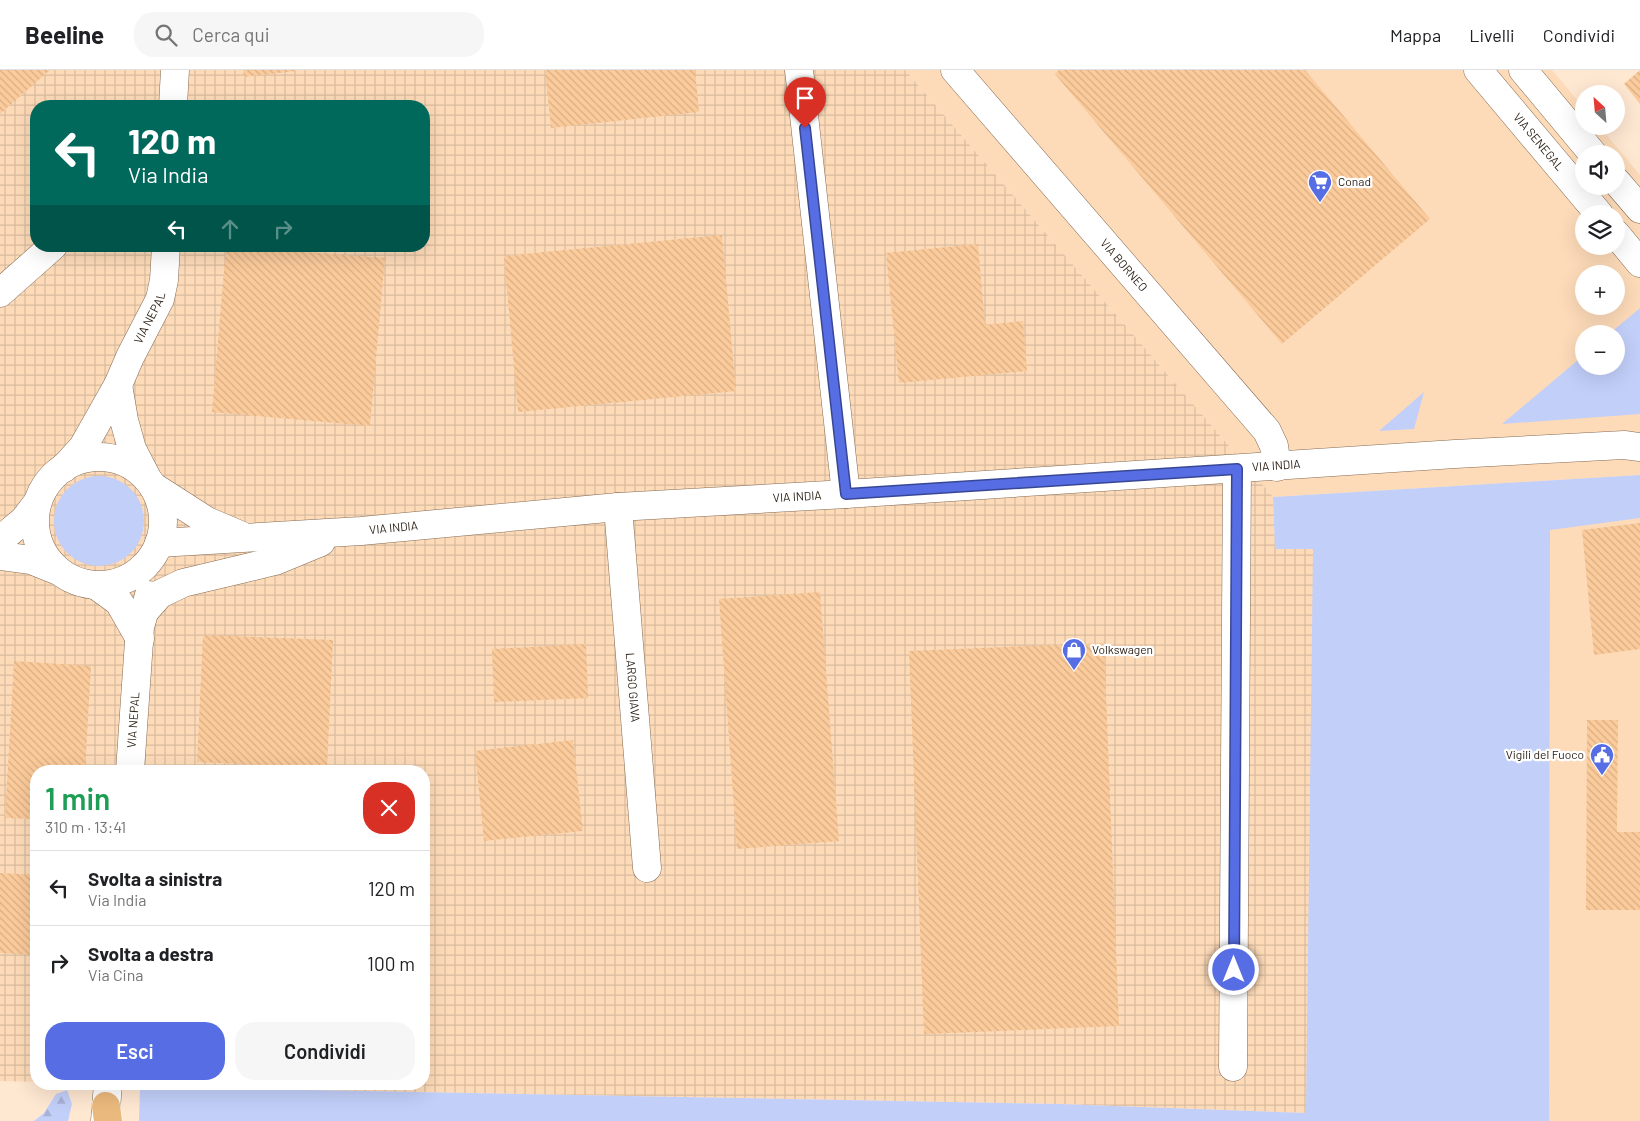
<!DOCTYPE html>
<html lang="it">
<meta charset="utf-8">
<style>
body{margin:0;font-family:Barlow,sans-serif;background:#f6f6f6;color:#202124;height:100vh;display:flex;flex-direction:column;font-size:19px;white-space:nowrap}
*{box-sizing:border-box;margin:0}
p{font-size:16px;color:#757577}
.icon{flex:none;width:28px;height:28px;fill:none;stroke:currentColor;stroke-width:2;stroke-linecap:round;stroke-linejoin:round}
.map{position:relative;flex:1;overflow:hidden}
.drawer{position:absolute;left:30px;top:695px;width:400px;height:325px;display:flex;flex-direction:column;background:#fff;border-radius:20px;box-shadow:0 5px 20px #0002}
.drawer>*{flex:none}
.banner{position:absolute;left:30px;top:30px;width:400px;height:152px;border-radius:20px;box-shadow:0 5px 20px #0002;background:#00695c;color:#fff;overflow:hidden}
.needle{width:32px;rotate:334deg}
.controls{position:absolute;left:1575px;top:15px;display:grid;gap:10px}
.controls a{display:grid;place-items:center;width:50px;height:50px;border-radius:50%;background:#fff;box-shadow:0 5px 20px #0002;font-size:25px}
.pin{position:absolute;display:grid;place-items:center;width:42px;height:42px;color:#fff;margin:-51px -21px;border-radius:50% 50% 50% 0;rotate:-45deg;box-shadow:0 0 5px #0007}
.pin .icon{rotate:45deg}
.me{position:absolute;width:55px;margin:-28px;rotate:0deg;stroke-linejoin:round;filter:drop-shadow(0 0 4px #0008)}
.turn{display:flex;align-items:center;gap:18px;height:105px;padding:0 15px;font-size:22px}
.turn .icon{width:65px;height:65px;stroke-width:2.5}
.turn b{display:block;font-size:35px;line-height:42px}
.lanes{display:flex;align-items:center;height:48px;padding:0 15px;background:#0003;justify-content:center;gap:25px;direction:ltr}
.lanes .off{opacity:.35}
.round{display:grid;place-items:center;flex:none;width:52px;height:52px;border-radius:20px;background:#f6f6f6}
.head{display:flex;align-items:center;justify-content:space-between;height:85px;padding:0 15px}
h1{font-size:30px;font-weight:600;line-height:38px;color:#1e9e55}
.action{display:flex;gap:10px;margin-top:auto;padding:10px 15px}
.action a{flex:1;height:58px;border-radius:20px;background:#566de3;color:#fff;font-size:20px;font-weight:600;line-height:58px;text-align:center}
.action a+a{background:#f6f6f6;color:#202124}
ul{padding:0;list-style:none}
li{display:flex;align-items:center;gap:15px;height:75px;padding:0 15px;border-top:1px solid #e0e0e0}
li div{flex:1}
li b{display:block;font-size:19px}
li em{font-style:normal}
header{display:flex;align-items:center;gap:30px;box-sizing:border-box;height:70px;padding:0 25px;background:#fff;border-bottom:1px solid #e0e0e0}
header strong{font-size:24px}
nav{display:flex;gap:28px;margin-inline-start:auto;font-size:18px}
.search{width:350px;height:45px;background:#f6f6f6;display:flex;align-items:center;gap:12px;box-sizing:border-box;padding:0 18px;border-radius:20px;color:#757577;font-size:19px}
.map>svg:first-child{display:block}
.built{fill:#fddbb9;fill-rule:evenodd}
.industrial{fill:url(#industrial-grid);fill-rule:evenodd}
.green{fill:#c2cff9}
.forest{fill:url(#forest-firs)}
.building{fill:url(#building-back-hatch)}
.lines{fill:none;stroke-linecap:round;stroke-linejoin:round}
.minor-casing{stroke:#856b53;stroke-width:29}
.major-casing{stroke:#fff;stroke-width:29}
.minor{stroke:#fff;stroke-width:28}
.major{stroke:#eab97d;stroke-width:28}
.route-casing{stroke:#384794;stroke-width:12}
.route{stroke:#566de3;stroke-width:9}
.labels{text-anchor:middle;stroke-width:4.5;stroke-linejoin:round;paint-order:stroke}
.street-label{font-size:12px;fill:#2f241a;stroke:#fff}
.poi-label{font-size:12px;fill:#2f241a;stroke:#fff;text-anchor:start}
</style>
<header>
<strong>Beeline</strong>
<div class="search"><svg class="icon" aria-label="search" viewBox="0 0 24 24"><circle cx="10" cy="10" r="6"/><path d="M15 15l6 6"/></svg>Cerca qui</div>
<nav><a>Mappa</a><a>Livelli</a><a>Condividi</a></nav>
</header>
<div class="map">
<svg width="1640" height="1051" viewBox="0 0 1640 1051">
<defs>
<pattern id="industrial-grid" width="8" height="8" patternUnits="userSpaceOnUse" patternTransform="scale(1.25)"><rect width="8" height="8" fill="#fddbb9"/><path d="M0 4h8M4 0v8" fill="none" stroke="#d9bc9e"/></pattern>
<pattern id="forest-firs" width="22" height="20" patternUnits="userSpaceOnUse" patternTransform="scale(1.25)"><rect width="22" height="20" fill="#c2cff9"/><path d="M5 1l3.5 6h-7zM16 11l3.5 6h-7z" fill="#a7b2d5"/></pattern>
<pattern id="building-back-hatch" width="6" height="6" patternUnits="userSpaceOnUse" patternTransform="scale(1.25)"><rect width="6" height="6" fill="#fccb9b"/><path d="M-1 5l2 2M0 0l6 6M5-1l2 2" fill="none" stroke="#d8ae85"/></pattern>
</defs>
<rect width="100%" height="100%" fill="#ffe8d2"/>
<!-- built -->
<g class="built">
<path d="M905,0h647l32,38v18h15l41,49v300l-367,22zM1584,84h32v32h-32zM1584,144h32v32h-32zM1584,204h32v32h-32zM1584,264h32v32h-32z"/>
<path d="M1640,448v603h-91l1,-592z"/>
</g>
<!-- industrial -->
<path class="industrial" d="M0,0h905l368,427 2,52h39l-7,564 -247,-9 -920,-17 -75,-3h359v-313h-388v311l-36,-1zM36,36h388v140h-388z"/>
<!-- green -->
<g class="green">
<path d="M1640,238v106l-138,10 82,-69v11h32v-32h-7z"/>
<path d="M1424,322l-10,37 -35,2z"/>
<path d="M1640,405v43l-90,12 -1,591h-1410l1,-34 920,17 246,9 7,-564h-38l-2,-52z"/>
<circle cx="99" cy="451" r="45"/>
</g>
<!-- forest -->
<path class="forest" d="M67,1020l5,14 -4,17h-34l10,-8 12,-19z"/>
<!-- building -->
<g class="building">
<path d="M0,0h50l-50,44z"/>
<path d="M243,0h53v1l-52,6z"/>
<path d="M545,0h150l4,42 -148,16z"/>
<path d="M1059,0h246l125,149 -148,125 -227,-270z"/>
<path d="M1640,0v34l-16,-20z"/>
<path d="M722,165l14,156 -218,21 -14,-156z"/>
<path d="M978,174l7,81 38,-4 4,50 -128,12 -13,-130z"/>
<path d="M226,176l159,12 -15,168 -158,-14z"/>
<path d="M1640,453v126l-46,6 -12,-125z"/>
<path d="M820,522l19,249 -102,8 -18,-250z"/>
<path d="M203,565l130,5 -6,128 -130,-6z"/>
<path d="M1104,573l15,383 -195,8 -15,-383z"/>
<path d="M586,574l2,54 -94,4 -2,-53z"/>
<path d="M14,591l77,5 -6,105h-49v48l-31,-1z"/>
<path d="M1587,650h31l-1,112h23v78h-54z"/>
<path d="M573,670l10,91 -99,10 -9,-90z"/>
<path d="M0,803l36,2v80l-36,-2z"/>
</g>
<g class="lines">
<!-- minor casing -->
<g class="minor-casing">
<g id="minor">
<path d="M799,0l47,424"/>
<path id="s1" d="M955,0l312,361 7,15 3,21"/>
<path id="s2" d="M1478,0l121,144"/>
<path d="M1523,0l70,84"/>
<path d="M173,36l2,-36"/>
<path d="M1616,111l24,28"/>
<path d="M1616,164l24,29"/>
<path d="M0,223l53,-47"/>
<path d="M118,315l6,35 8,29 15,29"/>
<circle cx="99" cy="451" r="64"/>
<path id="s3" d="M64,398l19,-21 35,-62 12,-28 30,-58 4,-19 2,-34"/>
<path d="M154,417l53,34 33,14"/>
<path id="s4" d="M618,437l29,361"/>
<path d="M0,470l24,-20 13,-17"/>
<path id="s5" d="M159,473l202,-12 257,-24 228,-13 609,-40 169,-9 16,2"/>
<path d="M0,486l31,4 25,10"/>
<path d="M97,516l22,16 21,37"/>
<path d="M144,542l16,-18 23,-11 92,-22 46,-19"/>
<path id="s6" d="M130,701l10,-144 9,-32"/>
<path d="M1233,997l4,-598"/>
<path d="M105,1051l3,-37"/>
</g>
</g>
<!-- major casing -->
<g class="major-casing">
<path id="major" d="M106,1036l2,15"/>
</g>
<!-- minor -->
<use href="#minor" class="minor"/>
<!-- major -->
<use href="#major" class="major"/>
</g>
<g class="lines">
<!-- route casing -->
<g class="route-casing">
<path id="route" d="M805,58l41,366 391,-25 -3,501"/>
</g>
<!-- route -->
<use href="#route" class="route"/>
</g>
<!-- icons -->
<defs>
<g id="supermarket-pin" transform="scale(1.25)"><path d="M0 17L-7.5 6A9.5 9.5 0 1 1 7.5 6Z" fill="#566de3" stroke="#fff"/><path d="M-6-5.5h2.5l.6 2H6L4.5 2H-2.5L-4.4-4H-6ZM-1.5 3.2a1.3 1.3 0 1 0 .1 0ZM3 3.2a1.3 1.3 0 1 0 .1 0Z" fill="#fff"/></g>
<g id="shop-pin" transform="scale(1.25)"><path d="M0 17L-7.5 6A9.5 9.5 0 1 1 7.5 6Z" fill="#566de3" stroke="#fff"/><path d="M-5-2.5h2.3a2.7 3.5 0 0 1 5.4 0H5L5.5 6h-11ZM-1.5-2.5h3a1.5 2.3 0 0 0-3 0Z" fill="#fff"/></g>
<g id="civic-pin" transform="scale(1.25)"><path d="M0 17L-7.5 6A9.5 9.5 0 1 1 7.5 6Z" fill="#566de3" stroke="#fff"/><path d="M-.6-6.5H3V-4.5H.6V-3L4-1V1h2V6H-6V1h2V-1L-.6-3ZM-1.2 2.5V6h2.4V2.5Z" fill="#fff"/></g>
</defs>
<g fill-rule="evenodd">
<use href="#supermarket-pin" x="1320" y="112"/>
<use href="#shop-pin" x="1074" y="580"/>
<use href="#civic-pin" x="1602" y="685"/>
</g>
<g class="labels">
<!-- street labels -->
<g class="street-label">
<text dy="4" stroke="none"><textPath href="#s2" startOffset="94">VIA SENEGAL</textPath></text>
<text dy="4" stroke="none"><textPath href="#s1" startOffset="258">VIA BORNEO</textPath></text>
<text dy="4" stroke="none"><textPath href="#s3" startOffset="174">VIA NEPAL</textPath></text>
<text dy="4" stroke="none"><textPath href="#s5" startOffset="1120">VIA INDIA</textPath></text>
<text dy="4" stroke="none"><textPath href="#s5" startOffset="640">VIA INDIA</textPath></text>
<text dy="4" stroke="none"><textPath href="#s5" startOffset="235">VIA INDIA</textPath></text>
<text dy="4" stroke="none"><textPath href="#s4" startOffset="181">LARGO GIAVA</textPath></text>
<text dy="4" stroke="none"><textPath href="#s6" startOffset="51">VIA NEPAL</textPath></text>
</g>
<!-- poi labels -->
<g class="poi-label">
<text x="1338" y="116">Conad</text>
<text x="1092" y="584">Volkswagen</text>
<text x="1584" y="689" text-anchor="end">Vigili del Fuoco</text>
</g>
</g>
</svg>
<div class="controls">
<a><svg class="needle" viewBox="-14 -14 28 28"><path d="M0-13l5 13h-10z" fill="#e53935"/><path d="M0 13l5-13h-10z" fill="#757577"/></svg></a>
<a><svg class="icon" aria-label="sound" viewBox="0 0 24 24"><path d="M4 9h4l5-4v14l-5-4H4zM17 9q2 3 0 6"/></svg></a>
<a><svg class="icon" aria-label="layers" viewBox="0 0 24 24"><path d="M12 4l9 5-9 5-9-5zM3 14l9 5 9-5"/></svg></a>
<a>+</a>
<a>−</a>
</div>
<div class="pin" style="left:805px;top:58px;background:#d93025"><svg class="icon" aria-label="arrive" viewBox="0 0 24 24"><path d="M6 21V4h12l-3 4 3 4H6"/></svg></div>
<svg class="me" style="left:1234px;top:900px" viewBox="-20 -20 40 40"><circle r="17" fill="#566de3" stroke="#fff" stroke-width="3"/><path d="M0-11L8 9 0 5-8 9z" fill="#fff"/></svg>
<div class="banner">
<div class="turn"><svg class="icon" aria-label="left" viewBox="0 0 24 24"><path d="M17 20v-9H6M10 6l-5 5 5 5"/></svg><div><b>120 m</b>Via India</div></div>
<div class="lanes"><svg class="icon" aria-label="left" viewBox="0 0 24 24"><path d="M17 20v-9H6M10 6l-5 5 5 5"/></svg><svg class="icon off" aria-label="ahead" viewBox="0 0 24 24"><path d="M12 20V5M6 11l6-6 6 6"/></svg><svg class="icon off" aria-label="right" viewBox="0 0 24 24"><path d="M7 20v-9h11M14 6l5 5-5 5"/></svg></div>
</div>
<section class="drawer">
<div class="head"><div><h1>1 min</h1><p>310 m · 13:41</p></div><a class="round" style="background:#d93025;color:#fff"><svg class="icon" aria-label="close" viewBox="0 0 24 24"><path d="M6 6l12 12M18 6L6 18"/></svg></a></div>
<ul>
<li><svg class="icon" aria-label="left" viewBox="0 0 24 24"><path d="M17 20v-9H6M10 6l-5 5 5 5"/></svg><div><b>Svolta a sinistra</b><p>Via India</p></div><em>120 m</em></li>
<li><svg class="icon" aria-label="right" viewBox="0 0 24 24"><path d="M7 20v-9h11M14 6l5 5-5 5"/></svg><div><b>Svolta a destra</b><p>Via Cina</p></div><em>100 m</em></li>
</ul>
<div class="action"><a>Esci</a><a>Condividi</a></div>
</section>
</div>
